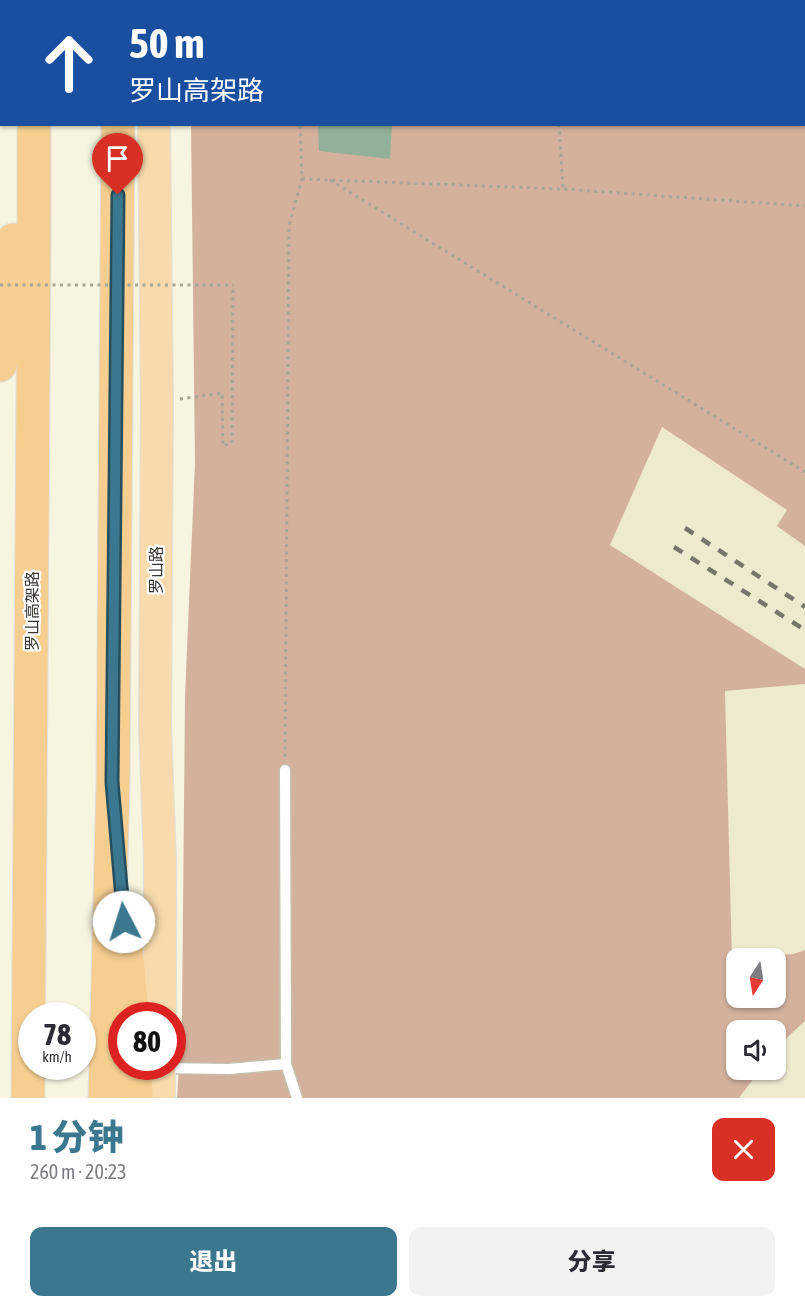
<!DOCTYPE html>
<html lang="zh">
<meta charset="utf-8">
<style>
body{margin:0;font-family:"Asap Condensed","Noto Sans SC",sans-serif;background:#f2f2f3;color:#2b2b33;height:100vh;display:flex;flex-direction:column;font-size:22px;white-space:nowrap}
*{box-sizing:border-box;margin:0}
p{font-size:20px;color:#7c7c81}
.icon{flex:none;width:33px;height:33px;fill:none;stroke:currentColor;stroke-width:2;stroke-linecap:round;stroke-linejoin:round}
.map{position:relative;height:1098px;overflow:hidden}
.panel{display:flex;flex-direction:column;background:#fff;flex:1}
.panel>*{flex:none}
.top-card{position:absolute;left:0px;top:0px;width:806px;height:126px;box-shadow:0 2px 4px #0004;background:#1a4fa0;color:#fff;overflow:hidden}
.needle{width:39px;rotate:192deg}
.fabs{position:absolute;left:726px;top:948px;display:grid;gap:12px}
.fabs a{display:grid;place-items:center;width:60px;height:60px;border-radius:12px;background:#fff;box-shadow:0 2px 4px #0004;font-size:30px}
.speed{position:absolute;left:18px;top:1002px;display:flex;gap:12px;font-size:30px;font-weight:700;text-align:center}
.speed>*{display:grid;place-content:center;width:78px;height:78px;border-radius:50%;background:#fff;box-shadow:0 2px 4px #0004;line-height:1}
.speed small{font-size:15px;font-weight:400}
.speed .limit{border:9px solid #d22;background:#fff;color:#111}
.pin{position:absolute;display:grid;place-items:center;width:51px;height:51px;color:#fff;margin:-62px -26px;border-radius:50% 50% 50% 0;rotate:-45deg;box-shadow:0 0 6px #0007}
.pin .icon{rotate:45deg}
.me{position:absolute;width:66px;margin:-33px;rotate:355deg;stroke-linejoin:round;filter:drop-shadow(0 0 4px #0008)}
.turn{display:flex;align-items:center;gap:21px;height:126px;padding:0 30px;font-size:27px}
.turn .icon{width:78px;height:78px;stroke-width:2.5}
.turn b{display:block;font-size:42px;line-height:51px}
.round{display:grid;place-items:center;flex:none;width:63px;height:63px;border-radius:12px;background:#f2f2f3}
.headline{display:flex;align-items:center;justify-content:space-between;height:102px;padding:0 30px}
h1{font-size:36px;font-weight:800;line-height:45px;color:#3b788f}
.action{display:flex;gap:12px;margin-top:auto;padding:12px 30px}
.action a{flex:1;height:69px;border-radius:12px;background:#3b788f;color:#fff;font-size:24px;font-weight:800;line-height:69px;text-align:center}
.action a+a{background:#f2f2f3;color:#2b2b33}
.map>svg:first-child{display:block}
.built{fill:#edeace}
.forest{fill:#d4b19d}
.water{fill:#92b198}
.lines{fill:none;stroke-linecap:round;stroke-linejoin:round}
.service-casing{stroke:#c3c1ad;stroke-width:13}
.primary-casing{stroke:#dfdfde;stroke-width:34}
.trunk-casing{stroke:#dfdfde;stroke-width:35}
.path{stroke:#a7a595;stroke-width:3;stroke-dasharray:3 4.5;stroke-linecap:butt}
.service{stroke:#fff;stroke-width:10}
.primary{stroke:#f8daac;stroke-width:32}
.trunk{stroke:#f6ce90;stroke-width:33}
.rail{stroke:#78766a;stroke-width:4.5;stroke-dasharray:10 10;stroke-linecap:butt}
.path-bridge{stroke:#a7a595;stroke-width:3;stroke-dasharray:3 4.5;stroke-linecap:butt}
.route-casing{stroke:#264e5d;stroke-width:15}
.route{stroke:#3b788f;stroke-width:10}
.labels{text-anchor:middle;stroke-width:4.5;stroke-linejoin:round;paint-order:stroke}
.street-label{font-size:16px;fill:#37362e;stroke:#fff}
</style>
<div class="map">
<svg width="805" height="1098" viewBox="0 0 805 1098">
<rect width="100%" height="100%" fill="#f7f5e0"/>
<!-- built -->
<g class="built">
<path d="M662,427l125,83 -9,16 27,20v123l-195,-124z"/>
<path d="M805,684v266l-12,4 -61,6 -7,-269z"/>
<path d="M805,1021v77h-66l21,-28h16v-22z"/>
</g>
<!-- forest -->
<path class="forest" d="M191,0h614v546l-28,-20 10,-16 -125,-83 -52,118 195,124v15l-80,7 7,268h4v39h40v-40h-31l48,-4 12,-4v71l-29,27v-18h-40v40h24l-21,28h-562l5,-78 3,-323 10,-235 -4,-337 613,-1v-122z"/>
<!-- water -->
<path class="water" d="M318,125h74l-2,34 -71,-8z"/>
<g class="lines">
<!-- service casing -->
<g class="service-casing">
<g id="service">
<path d="M285,770l1,294 11,34"/>
<path d="M161,1068l68,1 57,-5"/>
</g>
</g>
<!-- primary casing -->
<g class="primary-casing">
<g id="primary">
<path d="M154,0v2"/>
<path d="M154,124l3,279 -2,325 5,132v156"/>
<path d="M159,1098v-32"/>
</g>
</g>
<!-- trunk casing -->
<g class="trunk-casing">
<g id="trunk">
<path d="M27,2v-2"/>
<path d="M119,2v-2"/>
<path d="M0,365l13,-96v-29"/>
<path d="M126,946l6,70"/>
<path d="M135,1066l1,32"/>
<path d="M28,1098l6,-854v-120"/>
<path d="M105,1098l8,-316 5,-658"/>
</g>
</g>
<!-- path -->
<g class="path">
<path d="M296,0v2"/>
<path d="M550,0v2"/>
<path d="M559,124l4,65"/>
<path d="M302,179l261,10 242,17"/>
<path d="M330,180l475,292"/>
<path d="M180,399l42,-6 1,53 9,-3 1,-158"/>
<path d="M285,757l4,-532 13,-46 -2,-55"/>
</g>
<!-- service -->
<use href="#service" class="service"/>
<!-- primary -->
<use href="#primary" class="primary"/>
<!-- trunk -->
<use href="#trunk" class="trunk"/>
<!-- rail -->
<g class="rail">
<path d="M685,528l120,79"/>
<path d="M674,547l131,83"/>
</g>
<!-- path-bridge -->
<path class="path-bridge" d="M0,285h233"/>
</g>
<g class="lines">
<!-- route casing -->
<g class="route-casing">
<path id="route" d="M118,195l-6,587 12,140"/>
</g>
<!-- route -->
<use href="#route" class="route"/>
</g>
<g class="labels">
<!-- street labels -->
<g class="street-label">
<text transform="translate(156 570) rotate(-90)" y="6">罗山路</text>
<text transform="translate(32 611) rotate(-90)" y="6">罗山高架路</text>
</g>
</g>
</svg>
<div class="fabs">
<a><svg class="needle" viewBox="-14 -14 28 28"><path d="M0-13l5 13h-10z" fill="#e53935"/><path d="M0 13l5-13h-10z" fill="#7c7c81"/></svg></a>
<a><svg class="icon" aria-label="sound" viewBox="0 0 24 24"><path d="M4 9h4l5-4v14l-5-4H4zM17 9q2 3 0 6"/></svg></a>
</div>
<div class="speed"><div>78<small>km/h</small></div><div class="limit">80</div></div>
<div class="pin" style="left:118px;top:195px;background:#d93025"><svg class="icon" aria-label="arrive" viewBox="0 0 24 24"><path d="M6 21V4h12l-3 4 3 4H6"/></svg></div>
<svg class="me" style="left:124px;top:922px" viewBox="-20 -20 40 40"><circle r="19" fill="#fff"/><path d="M0-13L10 11 0 6-10 11z" fill="#3b788f"/></svg>
<div class="top-card">
<div class="turn"><svg class="icon" aria-label="ahead" viewBox="0 0 24 24"><path d="M12 20V5M6 11l6-6 6 6"/></svg><div><b>50 m</b>罗山高架路</div></div>
</div>
</div>
<section class="panel">
<div class="headline"><div><h1>1 分钟</h1><p>260 m · 20:23</p></div><a class="round" style="background:#d93025;color:#fff"><svg class="icon" aria-label="close" viewBox="0 0 24 24"><path d="M6 6l12 12M18 6L6 18"/></svg></a></div>
<div class="action"><a>退出</a><a>分享</a></div>
</section>
